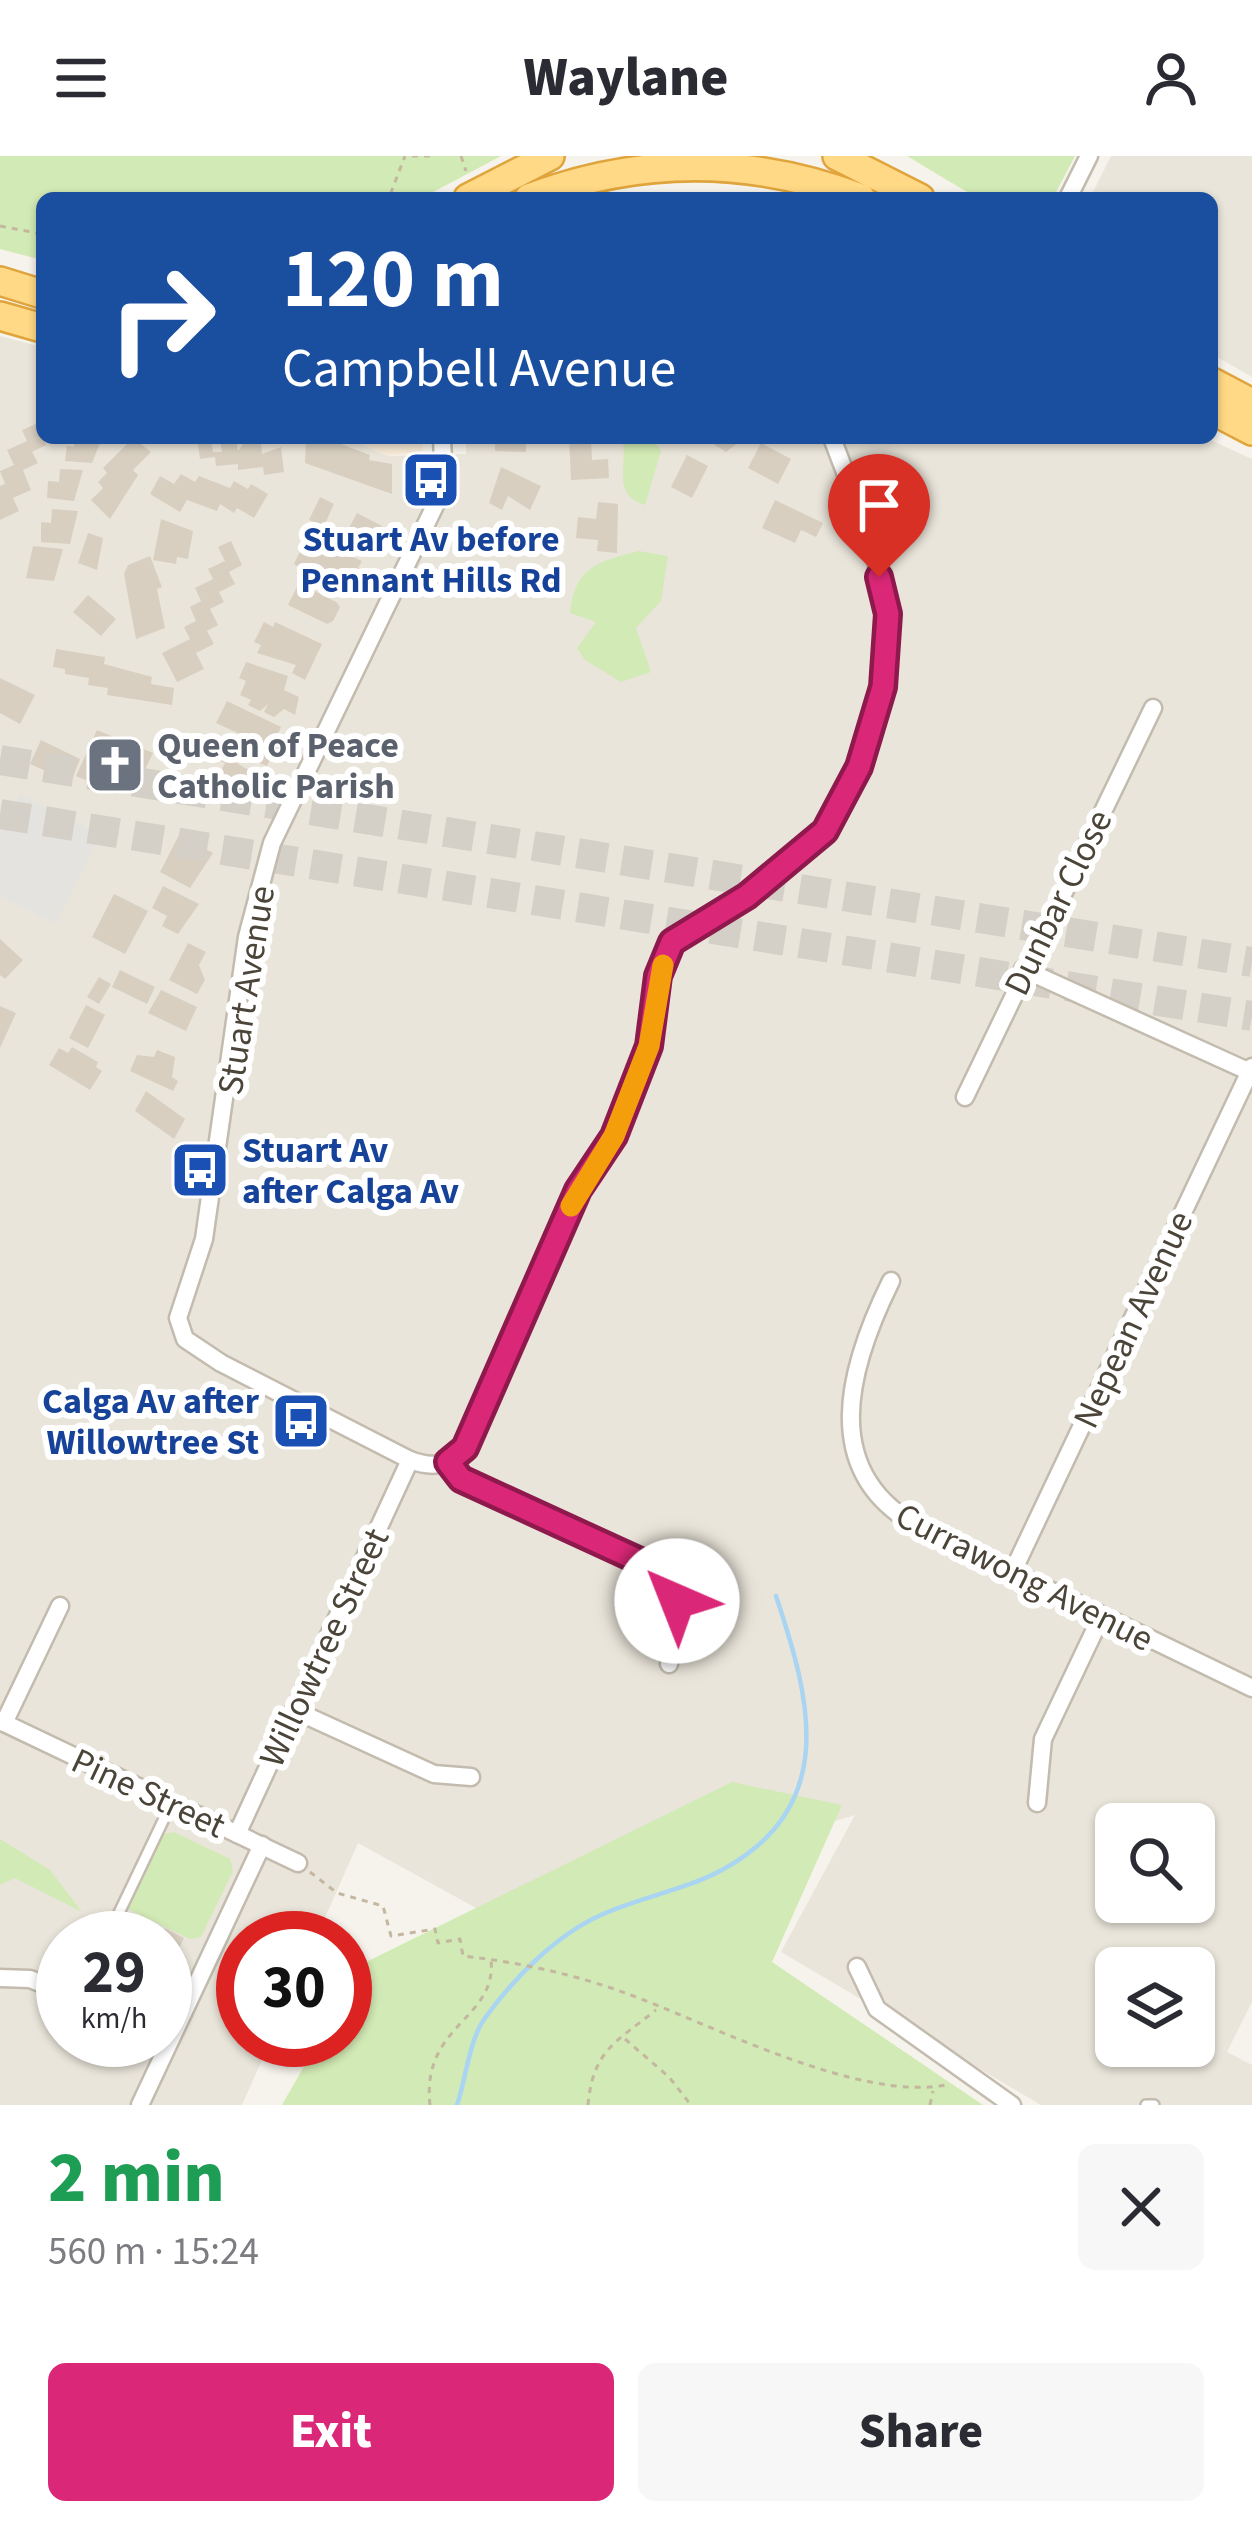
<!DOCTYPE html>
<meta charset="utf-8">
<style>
body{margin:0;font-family:"Source Sans 3",sans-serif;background:#f7f7f7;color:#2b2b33;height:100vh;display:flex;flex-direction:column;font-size:45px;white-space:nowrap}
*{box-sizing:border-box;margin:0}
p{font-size:39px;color:#7c7c81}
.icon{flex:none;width:66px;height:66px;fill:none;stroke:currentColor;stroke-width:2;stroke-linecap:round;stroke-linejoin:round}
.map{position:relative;height:1949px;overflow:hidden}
.side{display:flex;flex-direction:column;background:#fff;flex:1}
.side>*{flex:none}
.guide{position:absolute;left:36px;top:36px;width:1182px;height:252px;border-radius:18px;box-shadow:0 3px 9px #0004;background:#1a4fa0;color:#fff;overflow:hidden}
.fabs{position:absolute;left:1095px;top:1647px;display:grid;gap:24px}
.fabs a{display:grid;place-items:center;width:120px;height:120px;border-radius:18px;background:#fff;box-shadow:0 3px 9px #0004;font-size:60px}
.speed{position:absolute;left:36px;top:1755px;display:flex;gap:24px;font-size:60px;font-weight:700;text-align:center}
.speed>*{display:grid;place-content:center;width:156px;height:156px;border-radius:50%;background:#fff;box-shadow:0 3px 9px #0004;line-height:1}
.speed small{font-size:30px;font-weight:400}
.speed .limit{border:18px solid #d22;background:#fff;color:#111}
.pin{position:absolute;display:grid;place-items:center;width:102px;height:102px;color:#fff;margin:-123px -51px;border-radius:50% 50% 50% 0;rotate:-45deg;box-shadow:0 0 12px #0007}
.pin .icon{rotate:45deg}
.me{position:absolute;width:132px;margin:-66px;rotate:316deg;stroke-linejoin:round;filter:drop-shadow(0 0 9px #0008)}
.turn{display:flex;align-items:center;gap:42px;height:252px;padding:0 48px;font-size:54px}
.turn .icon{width:156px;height:156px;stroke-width:2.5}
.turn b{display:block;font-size:84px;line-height:102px}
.round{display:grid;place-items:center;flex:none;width:126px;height:126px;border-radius:18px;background:#f7f7f7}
.summary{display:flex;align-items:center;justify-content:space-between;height:204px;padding:0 48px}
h1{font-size:72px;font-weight:800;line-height:90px;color:#1e9e55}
.action{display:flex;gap:24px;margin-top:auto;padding:24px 48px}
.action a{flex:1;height:138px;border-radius:18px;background:#db2777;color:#fff;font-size:48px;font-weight:800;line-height:138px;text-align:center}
.action a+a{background:#f7f7f7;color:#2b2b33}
header{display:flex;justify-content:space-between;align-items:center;height:156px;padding:0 48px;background:#fff;font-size:54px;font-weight:800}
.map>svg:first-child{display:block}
.residential{fill:#eae5da;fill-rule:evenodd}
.commercial{fill:#f7ead8}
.green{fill:#d2eab5}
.parking{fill:#e5e3e0}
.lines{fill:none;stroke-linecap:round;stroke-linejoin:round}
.stream{stroke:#a9d4f2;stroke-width:4.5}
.building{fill:#d8cfc1}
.motorway-tunnel{stroke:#d4d0c8;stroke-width:30;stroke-dasharray:30 15;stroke-linecap:butt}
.service-casing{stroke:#c2bbae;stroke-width:14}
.minor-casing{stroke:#c2bbae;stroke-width:21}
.trunk-casing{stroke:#e0a43c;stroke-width:32}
.path{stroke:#c4b79f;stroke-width:3;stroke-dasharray:6 6;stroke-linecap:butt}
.service{stroke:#fff;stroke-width:9}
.minor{stroke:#fff;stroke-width:16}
.trunk{stroke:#ffd985;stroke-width:27}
.route-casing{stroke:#8e194d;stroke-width:30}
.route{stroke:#db2777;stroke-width:21}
.slow{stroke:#f59e0b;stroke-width:21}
.labels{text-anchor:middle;stroke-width:12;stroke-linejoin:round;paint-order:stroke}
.transit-label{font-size:36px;font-weight:bold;fill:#164399;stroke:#fff}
.worship-label{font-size:36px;font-weight:bold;fill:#5b616d;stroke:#fff;text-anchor:start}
.street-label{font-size:36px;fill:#4b4439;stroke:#fff}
</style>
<header><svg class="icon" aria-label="menu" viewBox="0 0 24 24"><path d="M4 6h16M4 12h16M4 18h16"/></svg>Waylane<svg class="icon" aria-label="person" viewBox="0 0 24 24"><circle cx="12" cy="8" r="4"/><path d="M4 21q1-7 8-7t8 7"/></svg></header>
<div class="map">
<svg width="1252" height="1949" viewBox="0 0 1252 1949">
<rect width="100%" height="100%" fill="#f6f3ec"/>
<!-- residential -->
<g class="residential">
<path d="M1111,0h141v221l-40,-23v-156h-122z"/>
<path d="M0,180l42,11v91h306l40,18 78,-2v-16h740l46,21v1543l-25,50 25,13v40h-211l-260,-153 74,-137 -350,109 -147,-81 -42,95h-73v102h28l-29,65h-242zM1116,1668h78v78h-78zM63,1782h102v102h-102zM1116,1812h78v78h-78z"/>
</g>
<!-- commercial -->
<path class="commercial" d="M348,282h75v13l-35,5z"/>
<!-- green -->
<g class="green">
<path d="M0,0h501l-79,42h-380v62l-42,-11z"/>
<path d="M907,0h168l-22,42h-76z"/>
<path d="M622,282h30l9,13 -16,54c-35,-12 -16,-40 -23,-67z"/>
<path d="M639,395l29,5 -7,45 -25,27 15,44 -30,10 -36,-22 -8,-12 19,-26 -26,-9c4,-46 29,-52 69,-62z"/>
<path d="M732,1626l110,23 -70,157 211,143h-701l37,-65h26v-46l17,-30z"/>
<path d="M174,1676l56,27 3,12 -32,66 -11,2 -62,-30 36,-75z"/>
<path d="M0,1683l50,31 32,42 -67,-34 -15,7z"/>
</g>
<!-- parking -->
<path class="parking" d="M20,638l81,40 -46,90 -55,-27v-62z"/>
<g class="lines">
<!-- stream -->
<path class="stream" d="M457,1949c9,-26 12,-65 28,-87 29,-40 71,-83 116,-103 39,-18 84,-25 121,-45 117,-64 89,-169 54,-274"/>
</g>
<!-- building -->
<g class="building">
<path d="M36,268l10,21 -14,7 6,11 -15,7 8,20 -18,8 6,13 -19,9v-34l5,-2 -5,-13 14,-6 -7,-15 20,-9 -5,-11z"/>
<path d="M75,282h27l-10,25 -27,-2 2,-15 7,1z"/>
<path d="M133,282l18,14 -18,18 5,5 -28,44 -19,-19 12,-12 -5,-6 9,-9 -4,-5z"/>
<path d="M197,282h14l2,14h9l-2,-11 16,-2 2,12 5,-7 18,-2 1,12 19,-7 3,25 -20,3 -1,-8 -25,3v-6l-22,2 -1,-9 -15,2z"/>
<path d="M306,282h19l45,17 -1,5 23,4v30l-87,-31z"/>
<path d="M495,282h40v5l-9,-1v10l-31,-1z"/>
<path d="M569,282h22l1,22 16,-1 1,19 -38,2z"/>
<path d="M704,282h40l-18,14z"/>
<path d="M761,287l30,16 -13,25 -30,-16z"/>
<path d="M687,299l21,11 -16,32 -21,-11z"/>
<path d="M501,311l40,19 -11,24 -22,-14 -6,14 -13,-7z"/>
<path d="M60,313l23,1 -9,31 -27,-3 1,-17 11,1z"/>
<path d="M181,318l14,8 4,-6 31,12 4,-7 14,8 3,-5 17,10 -14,24 -17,-10 -3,5 -14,-9 -3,7 -30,-11 -7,12 -30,-18 10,-18 14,8z"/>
<path d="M320,341l14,7 -10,22 -15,-6z"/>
<path d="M775,344l48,23 -7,14 -15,-7 -6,13 -33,-15z"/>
<path d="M598,346l20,2 -1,49 -20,-2 1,-11 -22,-2 2,-21 18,2z"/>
<path d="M52,353l26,2 -8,33 -29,-2v-20l10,1z"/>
<path d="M357,357l25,13 -11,21 -23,-17z"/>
<path d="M161,363l32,12 -5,28 -11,-2 -1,7 -23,-4z"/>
<path d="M88,377l15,5 -6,32 -19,-7z"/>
<path d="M316,381l12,6 -5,10 8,-7 31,15 -18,32 -50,-29 12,-25 8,3z"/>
<path d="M231,385l11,24 -13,7 6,12 -16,8 5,10 -14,7 8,16 -11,6 7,13 -18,9 8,16 -27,13 -15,-29 28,-14 -6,-12 12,-6 -6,-14 11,-6 -6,-13 18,-9 -5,-10 17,-8 -7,-14z"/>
<path d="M33,390l30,3 -9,32 -28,-3z"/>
<path d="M150,400l12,31 -5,2 8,39 -29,11 -12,-65 4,-9z"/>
<path d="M299,427l37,19 4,5 -7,14 -6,3 -39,-19z"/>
<path d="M88,439l28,24 -15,17 -28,-24z"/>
<path d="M264,466l9,5 2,-5 47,22 -17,36 -13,-7 4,-8 -39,-12 4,-8 -7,-3z"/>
<path d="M56,493l49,8 -1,7 48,13 -1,7 23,4 -2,17 -65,-10 1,-7 -20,-3 1,-7 -24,-4v-5l-12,-2z"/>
<path d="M246,506l42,14 -4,14 15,7 -4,18 -11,-6 -10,8 -10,-5 4,-8 -8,7 -12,-6 3,-5 -11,-5 6,-14 -7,-3z"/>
<path d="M0,522l35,17 -15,29 -20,-11z"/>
<path d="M227,545l54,26 -10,21 -55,-25z"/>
<path d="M97,574l56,23 -18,37 -10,-4 -7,8 -42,-18z"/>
<path d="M41,584l39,19 -9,23 -41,-18z"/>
<path d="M244,584l28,15 -5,11 -31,-12z"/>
<path d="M217,595l38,23 -10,19 -28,-14 8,-16 -11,-5z"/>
<path d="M179,679l34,18 -23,35 -30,-16z"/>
<path d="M163,730l36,18 -21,30 -16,-8 5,-10 -15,-8z"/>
<path d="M114,738l34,17 -23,43 -33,-17z"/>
<path d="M0,783l23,21 -18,19 -5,-4z"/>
<path d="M188,787l18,9 -7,13 6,15 -8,14 -28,-14z"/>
<path d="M120,814l35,17 -8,17 -35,-17z"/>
<path d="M99,821l12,7 -12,20 -12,-7z"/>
<path d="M161,834l36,17 -11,24 -38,-18z"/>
<path d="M86,849l19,10 -17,33 -19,-10z"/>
<path d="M0,850l16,7 -16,35z"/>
<path d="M72,891l26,15 -2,5 6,4 -12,19 -41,-25 10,-17 9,5z"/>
<path d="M157,894l18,7 -3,20 6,4 -5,10 -43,-20 7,-16 17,2z"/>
<path d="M146,935l39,28 -11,20 -39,-28z"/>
<path d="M165,1772l19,10 -19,40v-40h-5z"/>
</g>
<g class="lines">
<!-- motorway-tunnel -->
<g class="motorway-tunnel">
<path d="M0,604l1252,202"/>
<path d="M0,658l1252,202"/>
</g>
<!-- service casing -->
<g class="service-casing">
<g id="service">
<path d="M107,1782l65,-136"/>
<path d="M1146,1949h8"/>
</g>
</g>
<!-- minor casing -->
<g class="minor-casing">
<g id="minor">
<path d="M1068,42l21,-42"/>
<path d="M442,282l2,49 -172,356 -25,94 -43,302 -26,79 7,21 36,24 189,97c21,8 40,7 55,-13l113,-258 36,-53 35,-90 9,-70 14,-34 75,-46 78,-65 34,-64 24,-80 5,-73 -17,-74 -39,-102"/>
<path d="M1023,813l227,103"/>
<path d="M965,941l188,-389"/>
<path d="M891,1125c-42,85 -75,192 30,247l331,160"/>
<path d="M448,1306l13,17 205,96 12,26 -9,63"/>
<path d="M1013,1415l239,-504"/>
<path d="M294,1554l140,64 37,3"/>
<path d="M0,1565l298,142"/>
<path d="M4,1567l56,-117"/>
<path d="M1037,1647l6,-64 58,-122"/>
<path d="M237,1678l173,-374"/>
<path d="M857,1811l20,42 135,96"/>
<path d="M0,1822l30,1 33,13"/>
<path d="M140,1949l122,-260"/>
</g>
</g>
<!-- trunk casing -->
<g class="trunk-casing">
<g id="trunk">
<path d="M837,0l83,42"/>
<path d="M468,42l82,-42"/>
<path d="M529,42c111,-42 221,-42 332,0"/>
<path d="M0,125l42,13"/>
<path d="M0,160l42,12"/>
<path d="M1212,226l40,21"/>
<path d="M1212,254l40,21"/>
</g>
</g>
<!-- path -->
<g class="path">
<path d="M412,0h19"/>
<path d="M461,0l5,15"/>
<path d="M380,42l10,-3 15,-39"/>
<path d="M0,70l42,8"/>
<path d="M310,1716l27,21 46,13 8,30 44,-7 3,14 22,-4 3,17c54,6 111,18 162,37 82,29 238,112 325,91"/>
<path d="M625,1883l44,38 22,28"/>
<path d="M430,1949c-9,-81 67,-85 61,-145"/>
<path d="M588,1949c5,-55 28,-63 68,-95"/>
<path d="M930,1949l3,-14"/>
</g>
<!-- service -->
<use href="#service" class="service"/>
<!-- minor -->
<use href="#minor" class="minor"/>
<!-- trunk -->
<use href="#trunk" class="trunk"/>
</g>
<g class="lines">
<!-- route casing -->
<g class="route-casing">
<path id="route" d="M677,1445l-8,-22 -14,-11 -194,-89 -13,-17 17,-14 113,-258 36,-54 35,-90 9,-70 14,-34 75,-46 78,-65 34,-64 24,-80 5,-73 -9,-37"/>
</g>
<!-- route -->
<use href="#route" class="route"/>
<!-- slow -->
<path class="slow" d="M571,1050l43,-70 35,-90 14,-81"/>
</g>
<!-- icons -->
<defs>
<g id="bus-square" transform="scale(3)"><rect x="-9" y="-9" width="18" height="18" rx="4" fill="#1a4fb4" stroke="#fff"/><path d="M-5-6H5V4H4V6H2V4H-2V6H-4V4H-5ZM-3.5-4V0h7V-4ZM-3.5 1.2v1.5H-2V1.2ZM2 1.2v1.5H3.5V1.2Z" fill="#fff"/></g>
<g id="church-square" transform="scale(3)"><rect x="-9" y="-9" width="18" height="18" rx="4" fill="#6b7280" stroke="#fff"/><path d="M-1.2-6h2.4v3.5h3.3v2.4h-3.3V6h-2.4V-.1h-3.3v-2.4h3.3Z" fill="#fff"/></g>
</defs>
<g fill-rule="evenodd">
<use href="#bus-square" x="431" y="324"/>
<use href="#church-square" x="115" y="609"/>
<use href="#bus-square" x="200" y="1014"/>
<use href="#bus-square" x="301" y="1265"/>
</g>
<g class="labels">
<!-- transit labels -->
<g class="transit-label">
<text x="431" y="395">Stuart Av before<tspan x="431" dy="41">Pennant Hills Rd</tspan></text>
<text x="242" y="1006" text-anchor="start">Stuart Av<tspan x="242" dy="41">after Calga Av</tspan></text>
<text x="259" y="1257" text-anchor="end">Calga Av after<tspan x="259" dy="41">Willowtree St</tspan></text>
</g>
<!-- worship labels -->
<g class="worship-label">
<text x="157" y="601">Queen of Peace<tspan x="157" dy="41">Catholic Parish</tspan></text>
</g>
<!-- street labels -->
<g class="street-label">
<text transform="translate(1057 746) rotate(-64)" y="13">Dunbar Close</text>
<text transform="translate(245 834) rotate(-81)" y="13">Stuart Avenue</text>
<text transform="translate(1132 1163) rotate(-65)" y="13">Nepean Avenue</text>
<text transform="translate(1025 1420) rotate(27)" y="13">Currawong Avenue</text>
<text transform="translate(323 1491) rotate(-65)" y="13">Willowtree Street</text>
<text transform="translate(149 1636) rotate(25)" y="13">Pine Street</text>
</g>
</g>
</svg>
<div class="fabs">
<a><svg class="icon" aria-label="search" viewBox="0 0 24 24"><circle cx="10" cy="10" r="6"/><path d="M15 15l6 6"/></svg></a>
<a><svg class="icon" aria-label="layers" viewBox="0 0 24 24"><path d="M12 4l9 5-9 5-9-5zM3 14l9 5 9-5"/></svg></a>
</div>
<div class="speed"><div>29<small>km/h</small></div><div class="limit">30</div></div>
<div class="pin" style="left:879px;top:421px;background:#d93025"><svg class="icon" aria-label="arrive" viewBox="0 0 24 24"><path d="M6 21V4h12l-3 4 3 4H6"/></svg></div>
<svg class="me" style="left:677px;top:1445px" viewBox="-20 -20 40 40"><circle r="19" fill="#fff"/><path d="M0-13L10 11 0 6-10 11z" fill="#db2777"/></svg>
<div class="guide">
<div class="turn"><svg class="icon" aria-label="right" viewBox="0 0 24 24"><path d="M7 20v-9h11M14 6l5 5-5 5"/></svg><div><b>120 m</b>Campbell Avenue</div></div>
</div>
</div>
<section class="side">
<div class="summary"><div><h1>2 min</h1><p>560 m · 15:24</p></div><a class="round"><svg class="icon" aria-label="close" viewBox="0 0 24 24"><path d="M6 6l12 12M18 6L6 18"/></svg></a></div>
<div class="action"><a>Exit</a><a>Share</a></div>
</section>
